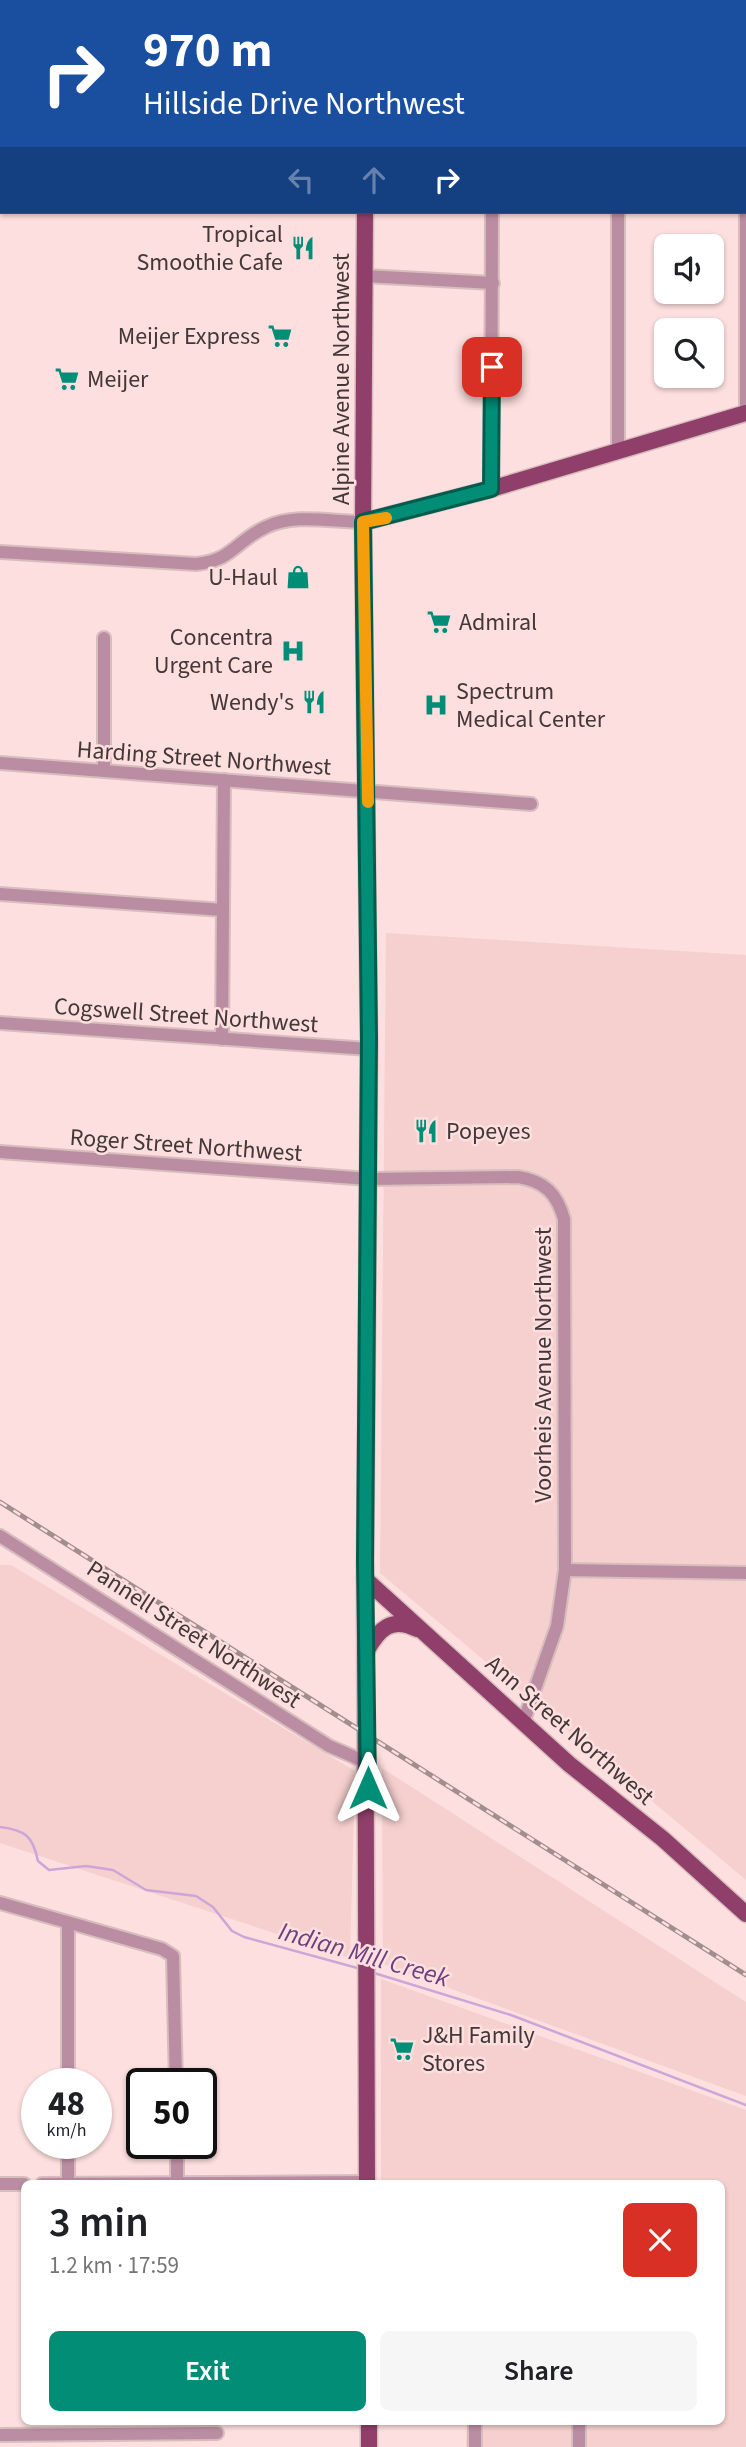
<!DOCTYPE html>
<meta charset="utf-8">
<style>
body{margin:0;font-family:"Source Sans 3",sans-serif;background:#f6f6f6;color:#202124;height:100vh;display:flex;flex-direction:column;font-size:26px;white-space:nowrap}
*{box-sizing:border-box;margin:0}
p{font-size:23px;color:#757577}
.icon{flex:none;width:38px;height:38px;fill:none;stroke:currentColor;stroke-width:2;stroke-linecap:round;stroke-linejoin:round}
.map{position:relative;flex:1;overflow:hidden}
.drawer{position:absolute;left:21px;top:2180px;width:704px;height:245px;display:flex;flex-direction:column;background:#fff;border-radius:10px;box-shadow:0 2px 5px #0004}
.drawer>*{flex:none}
.banner{position:absolute;left:0px;top:0px;width:747px;height:214px;box-shadow:0 2px 5px #0004;background:#1a4fa0;color:#fff;overflow:hidden}
.fabs{position:absolute;left:654px;top:234px;display:grid;gap:14px}
.fabs a{display:grid;place-items:center;width:70px;height:70px;border-radius:10px;background:#fff;box-shadow:0 2px 5px #0004;font-size:35px}
.speed{position:absolute;left:21px;top:2068px;display:flex;gap:14px;font-size:35px;font-weight:700;text-align:center}
.speed>*{display:grid;place-content:center;width:91px;height:91px;border-radius:50%;background:#fff;box-shadow:0 2px 5px #0004;line-height:1}
.speed small{font-size:18px;font-weight:400}
.speed .limit{border:4px solid #111;border-radius:10px;background:#fff;color:#111}
.pin{position:absolute;display:grid;place-items:center;width:60px;height:60px;color:#fff;margin:-30px;border-radius:14px;box-shadow:0 4px 10px #0006}
.me{position:absolute;width:77px;margin:-38px;rotate:0deg;stroke-linejoin:round;filter:drop-shadow(0 0 5px #0008)}
.turn{display:flex;align-items:center;gap:24px;height:147px;padding:0 28px;font-size:32px}
.turn .icon{width:91px;height:91px;stroke-width:2.5}
.turn b{display:block;font-size:49px;line-height:60px}
.lanes{display:flex;align-items:center;height:66px;padding:0 28px;background:#0003;justify-content:center;gap:35px;direction:ltr}
.lanes .off{opacity:.35}
.round{display:grid;place-items:center;flex:none;width:74px;height:74px;border-radius:10px;background:#f6f6f6}
.summary{display:flex;align-items:center;justify-content:space-between;height:119px;padding:0 28px}
h1{font-size:42px;font-weight:600;line-height:52px}
.action{display:flex;gap:14px;margin-top:auto;padding:14px 28px}
.action a{flex:1;height:80px;border-radius:10px;background:#018d76;color:#fff;font-size:28px;font-weight:600;line-height:80px;text-align:center}
.action a+a{background:#f6f6f6;color:#202124}
.map>svg:first-child{display:block}
.built{fill:#f5d0cf}
.lines{fill:none;stroke-linecap:round;stroke-linejoin:round}
.stream{stroke:#cca6d8;stroke-width:2.5}
.minor-casing{stroke:#d7bdbd;stroke-width:16}
.major-casing{stroke:#d7bdbd;stroke-width:19}
.minor{stroke:#bb8da3;stroke-width:12}
.major{stroke:#8f3f6a;stroke-width:16}
.rail-casing{stroke:#a28e8d;stroke-width:5}
.rail{stroke:#fcdfde;stroke-width:2.5;stroke-dasharray:8;stroke-linecap:butt}
.route-casing{stroke:#015c4d;stroke-width:18}
.route{stroke:#018d76;stroke-width:12}
.slow{stroke:#f59e0b;stroke-width:12}
.labels{text-anchor:middle;stroke-width:5;stroke-linejoin:round;paint-order:stroke}
.poi-label{font-size:24px;fill:#433737;stroke:#fcdfde;text-anchor:end}
.street-label{font-size:24px;fill:#433737;stroke:#fcdfde}
.water-label{font-size:26px;font-style:italic;fill:#6e3f7e;stroke:#fcdfde}
</style>
<div class="map">
<svg width="746" height="2447" viewBox="0 0 746 2447">
<rect width="100%" height="100%" fill="#fcdfde"/>
<!-- built -->
<g class="built">
<path d="M386,933l360,22v925l-366,-307z"/>
<path d="M0,1565h11l344,206 -5,187 -350,-115z"/>
<path d="M382,1768l364,234v94l-363,-132z"/>
<path d="M381,1979l365,131v337h-280l1,-25h254v-238h-340z"/>
</g>
<g class="lines">
<!-- stream -->
<g class="stream">
<path d="M0,1827c25,3 33,9 38,34l11,9 37,-4 27,4 33,20 50,6 17,11 19,24 12,6 117,32"/>
<path d="M374,1973l137,42 235,90"/>
</g>
<!-- minor casing -->
<g class="minor-casing">
<g id="minor">
<path d="M745,0v2"/>
<path d="M746,12v401"/>
<path d="M0,43h2"/>
<path d="M365,276l128,7"/>
<path d="M618,451v-239"/>
<path d="M491,489l1,-277"/>
<path d="M0,552l196,12c38,-4 39,-23 70,-37 28,-14 66,-5 97,-5"/>
<path d="M0,763l531,41"/>
<path d="M104,771v-133"/>
<path d="M0,894l223,16"/>
<path d="M0,1023l369,26"/>
<path d="M222,1039l2,-259"/>
<path d="M0,1152l369,27 149,-2c27,4 39,17 46,42l1,351 -8,56 -34,97"/>
<path d="M0,1536l329,210 39,17"/>
<path d="M565,1570l181,3"/>
<path d="M0,1903l162,46 11,7 3,128"/>
<path d="M68,1924v160"/>
<path d="M68,2144v40"/>
<path d="M177,2144v40"/>
<path d="M0,2184h24"/>
<path d="M42,2184l325,-2"/>
<path d="M475,2422v25"/>
<path d="M579,2422v25"/>
<path d="M0,2435l217,-2"/>
</g>
</g>
<!-- major casing -->
<g class="major-casing">
<g id="major">
<path d="M366,0v2"/>
<path d="M365,212l-2,310 6,527 -4,530 2,605"/>
<path d="M363,522l128,-33 255,-76"/>
<path d="M365,1579l204,185 94,75 83,75"/>
<path d="M367,1650c12,-21 25,-34 50,-21"/>
<path d="M369,2422v25"/>
</g>
</g>
<!-- minor -->
<use href="#minor" class="minor"/>
<!-- major -->
<use href="#major" class="major"/>
<!-- rail casing -->
<g class="rail-casing">
<path id="rail" d="M0,1502l746,473"/>
</g>
<!-- rail -->
<use href="#rail" class="rail"/>
</g>
<g class="lines">
<!-- route casing -->
<g class="route-casing">
<path id="route" d="M368,1788l-3,-227 4,-523 -6,-516 128,-33 1,-122"/>
</g>
<!-- route -->
<use href="#route" class="route"/>
<!-- slow -->
<path class="slow" d="M368,802l-5,-280 23,-4"/>
</g>
<!-- icons -->
<defs>
<g id="restaurant-bare" transform="scale(1.89)"><path d="M-5-6h1v4h1v-4h1v4h1v-4h1v5L-1.5 .5V6h-2V.5L-5-1ZM5-6V6H3V1.5H1.5Q1.5-4 5-6Z" fill="#018d76" stroke="#fcdfde" stroke-width="2.5" paint-order="stroke"/></g>
<g id="supermarket-bare" transform="scale(1.89)"><path d="M-6-5.5h2.5l.6 2H6L4.5 2H-2.5L-4.4-4H-6ZM-1.5 3.2a1.3 1.3 0 1 0 .1 0ZM3 3.2a1.3 1.3 0 1 0 .1 0Z" fill="#018d76" stroke="#fcdfde" stroke-width="2.5" paint-order="stroke"/></g>
<g id="shop-bare" transform="scale(1.89)"><path d="M-5-2.5h2.3a2.7 3.5 0 0 1 5.4 0H5L5.5 6h-11ZM-1.5-2.5h3a1.5 2.3 0 0 0-3 0Z" fill="#018d76" stroke="#fcdfde" stroke-width="2.5" paint-order="stroke"/></g>
<g id="hospital-bare" transform="scale(1.89)"><path d="M-5-5h3v3.5h4V-5h3V5h-3V1.5h-4V5h-3Z" fill="#018d76" stroke="#fcdfde" stroke-width="2.5" paint-order="stroke"/></g>
</defs>
<g fill-rule="evenodd">
<use href="#restaurant-bare" x="303" y="248"/>
<use href="#supermarket-bare" x="280" y="336"/>
<use href="#supermarket-bare" x="67" y="379"/>
<use href="#shop-bare" x="298" y="577"/>
<use href="#supermarket-bare" x="439" y="622"/>
<use href="#hospital-bare" x="293" y="651"/>
<use href="#restaurant-bare" x="314" y="702"/>
<use href="#hospital-bare" x="436" y="705"/>
<use href="#restaurant-bare" x="426" y="1131"/>
<use href="#supermarket-bare" x="402" y="2049"/>
</g>
<g class="labels">
<!-- poi labels -->
<g class="poi-label">
<text x="283" y="242">Tropical<tspan x="283" dy="28">Smoothie Cafe</tspan></text>
<text x="260" y="344">Meijer Express</text>
<text x="87" y="387" text-anchor="start">Meijer</text>
<text x="278" y="585">U-Haul</text>
<text x="459" y="630" text-anchor="start">Admiral</text>
<text x="273" y="645">Concentra<tspan x="273" dy="28">Urgent Care</tspan></text>
<text x="456" y="699" text-anchor="start">Spectrum<tspan x="456" dy="28">Medical Center</tspan></text>
<text x="294" y="710">Wendy's</text>
<text x="446" y="1139" text-anchor="start">Popeyes</text>
<text x="422" y="2043" text-anchor="start">J&amp;H Family<tspan x="422" dy="28">Stores</tspan></text>
</g>
<!-- street labels -->
<g class="street-label">
<text transform="translate(341 379) rotate(-90)" y="8">Alpine Avenue Northwest</text>
<text transform="translate(204 758) rotate(4)" y="8">Harding Street Northwest</text>
<text transform="translate(186 1015) rotate(4)" y="8">Cogswell Street Northwest</text>
<text transform="translate(186 1145) rotate(4)" y="8">Roger Street Northwest</text>
<text transform="translate(543 1365) rotate(-90)" y="8">Voorheis Avenue Northwest</text>
<text transform="translate(194 1634) rotate(33)" y="8">Pannell Street Northwest</text>
<text transform="translate(570 1730) rotate(41)" y="8">Ann Street Northwest</text>
</g>
<!-- water labels -->
<g class="water-label">
<text transform="translate(364 1954) rotate(16)" y="9">Indian Mill Creek</text>
</g>
</g>
</svg>
<div class="fabs">
<a><svg class="icon" aria-label="sound" viewBox="0 0 24 24"><path d="M4 9h4l5-4v14l-5-4H4zM17 9q2 3 0 6"/></svg></a>
<a><svg class="icon" aria-label="search" viewBox="0 0 24 24"><circle cx="10" cy="10" r="6"/><path d="M15 15l6 6"/></svg></a>
</div>
<div class="speed"><div>48<small>km/h</small></div><div class="limit">50</div></div>
<div class="pin" style="left:492px;top:367px;background:#d93025"><svg class="icon" aria-label="arrive" viewBox="0 0 24 24"><path d="M6 21V4h12l-3 4 3 4H6"/></svg></div>
<svg class="me" style="left:368px;top:1788px" viewBox="-20 -20 40 40"><path d="M0-17L14 15 0 8-14 15z" fill="#018d76" stroke="#fff" stroke-width="4"/></svg>
<div class="banner">
<div class="turn"><svg class="icon" aria-label="right" viewBox="0 0 24 24"><path d="M7 20v-9h11M14 6l5 5-5 5"/></svg><div><b>970 m</b>Hillside Drive Northwest</div></div>
<div class="lanes"><svg class="icon off" aria-label="left" viewBox="0 0 24 24"><path d="M17 20v-9H6M10 6l-5 5 5 5"/></svg><svg class="icon off" aria-label="ahead" viewBox="0 0 24 24"><path d="M12 20V5M6 11l6-6 6 6"/></svg><svg class="icon" aria-label="right" viewBox="0 0 24 24"><path d="M7 20v-9h11M14 6l5 5-5 5"/></svg></div>
</div>
<section class="drawer">
<div class="summary"><div><h1>3 min</h1><p>1.2 km · 17:59</p></div><a class="round" style="background:#d93025;color:#fff"><svg class="icon" aria-label="close" viewBox="0 0 24 24"><path d="M6 6l12 12M18 6L6 18"/></svg></a></div>
<div class="action"><a>Exit</a><a>Share</a></div>
</section>
</div>
